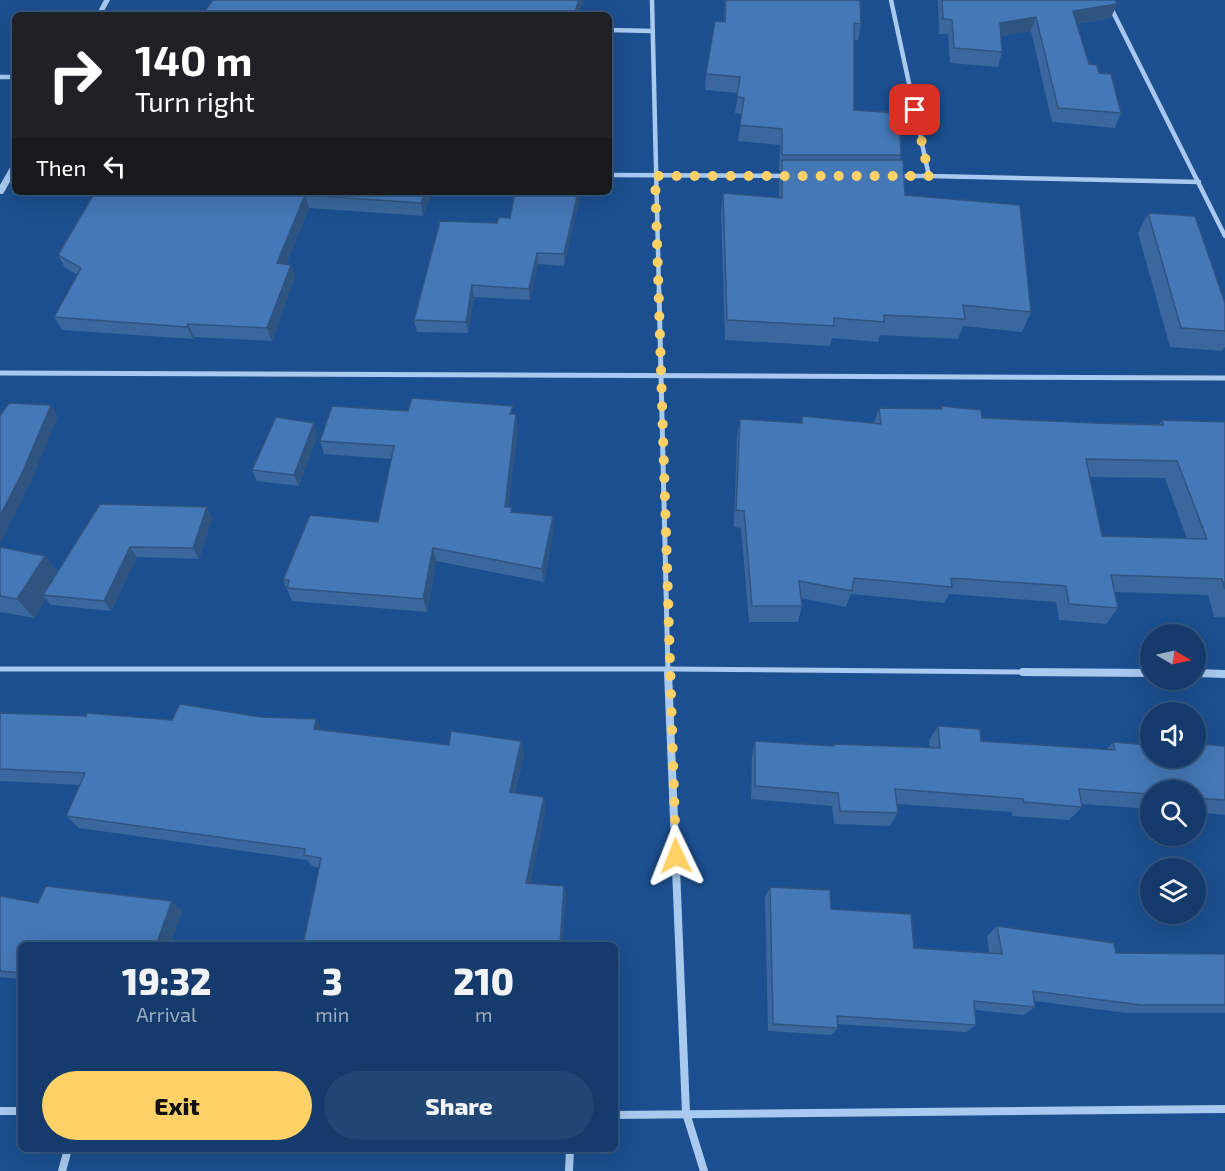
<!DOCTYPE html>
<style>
body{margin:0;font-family:"Exo 2",sans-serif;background:#214673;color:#f1f3f6;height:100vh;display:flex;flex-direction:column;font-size:22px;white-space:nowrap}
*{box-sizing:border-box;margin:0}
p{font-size:20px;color:#9dadc1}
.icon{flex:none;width:33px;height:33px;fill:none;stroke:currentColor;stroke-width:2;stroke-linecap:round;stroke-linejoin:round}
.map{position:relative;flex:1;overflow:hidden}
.sheet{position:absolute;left:18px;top:942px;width:600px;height:210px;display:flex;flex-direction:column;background:#143b6b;border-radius:9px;box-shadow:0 6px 24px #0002,0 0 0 2px #33557e}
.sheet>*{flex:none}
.top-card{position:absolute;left:12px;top:12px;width:600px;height:183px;border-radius:9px;box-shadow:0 6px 24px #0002,0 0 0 2px #33557e;background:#202124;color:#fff;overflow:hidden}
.needle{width:39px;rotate:99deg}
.controls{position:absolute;left:1140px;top:624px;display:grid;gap:12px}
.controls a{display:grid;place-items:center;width:66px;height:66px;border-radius:50%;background:#143b6b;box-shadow:0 6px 24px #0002,0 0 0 2px #33557e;font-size:30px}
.pin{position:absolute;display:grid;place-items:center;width:51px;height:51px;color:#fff;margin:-26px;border-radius:12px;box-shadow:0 3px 9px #0006}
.me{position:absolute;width:66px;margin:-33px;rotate:358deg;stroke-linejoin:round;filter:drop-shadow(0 0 4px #0008)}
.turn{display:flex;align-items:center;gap:21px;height:126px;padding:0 24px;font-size:27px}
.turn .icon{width:78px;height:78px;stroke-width:2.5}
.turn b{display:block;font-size:42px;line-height:51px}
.then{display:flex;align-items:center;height:57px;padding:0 24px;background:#0003;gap:12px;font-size:22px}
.eta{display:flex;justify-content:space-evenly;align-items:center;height:102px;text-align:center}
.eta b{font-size:36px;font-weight:800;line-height:42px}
.button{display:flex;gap:12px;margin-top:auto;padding:12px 24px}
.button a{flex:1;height:69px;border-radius:36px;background:#ffd166;color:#111;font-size:24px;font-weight:800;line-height:69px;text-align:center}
.button a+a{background:#214673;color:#f1f3f6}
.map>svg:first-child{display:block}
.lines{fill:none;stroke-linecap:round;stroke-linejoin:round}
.minor-far2{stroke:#a9c9ee;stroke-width:4.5}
.minor-far1{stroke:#a9c9ee;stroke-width:5}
.minor{stroke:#a9c9ee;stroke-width:8}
.tertiary{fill:#a9c9ee;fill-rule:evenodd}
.wall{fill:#3a679d;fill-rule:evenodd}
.shaded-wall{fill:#305480}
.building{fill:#4478b7;stroke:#305480;stroke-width:1.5;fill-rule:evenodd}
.route{stroke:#ffd166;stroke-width:10;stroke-dasharray:0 18}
</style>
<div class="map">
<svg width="1225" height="1171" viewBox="0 0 1225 1171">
<rect width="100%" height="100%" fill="#1b4f8f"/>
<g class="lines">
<!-- minor-far2 -->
<g class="minor-far2">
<path d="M652,0l7,292"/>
<path d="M891,0l38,176 270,6"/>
<path d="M1107,0l118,236"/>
<path d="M609,30l44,1"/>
<path d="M0,77h15"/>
<path d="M609,175l179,1"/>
<path d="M897,176h32"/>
</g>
<!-- minor-far1 -->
<g class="minor-far1">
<path d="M659,291l9,382"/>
<path d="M0,373l1225,5"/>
<path d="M0,669h668l482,4"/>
<path d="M1196,673h13"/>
</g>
<!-- minor -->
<g class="minor">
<path d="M668,672l18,441 18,58"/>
<path d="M1023,672l127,1"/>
<path d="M1196,673l29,1"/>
<path d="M0,1111h21"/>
<path d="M615,1115l610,-6"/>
<path d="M62,1171l6,-22"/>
<path d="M569,1171l1,-22"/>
</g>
<!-- tertiary -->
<g class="tertiary">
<path d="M104,0h6l-8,15h-6z"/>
<path d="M12,164h3v9l-12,21h-3v-9z"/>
</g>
</g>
<!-- wall -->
<g class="wall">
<path d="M725,0h135l1,24 -3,16h-4v70l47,45 -1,5 5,35 126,117 -9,20 -59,-6 -5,13 -78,-4 -2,7 -46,-4 -2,8 -105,-6 -4,-127 2,-20 56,5v-18l2,-9h-2l1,-26 -42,-4 4,-27 -7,-1 3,-20 -33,-3 1,-16 18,-52z"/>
<path d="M938,0h177l-4,18 -34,6 12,40 10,9 22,40 -6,15 -63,-6 -21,-91 -30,5 1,16 -4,15 -48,-4 -2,-29h-9z"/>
<path d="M95,192h337l-9,24 -114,-8 -23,56 5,1 4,12 -23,64 -78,-4 -1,2 -131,-9 -8,-13 24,-42 -13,-7 -7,-13z"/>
<path d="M580,197l-16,69 -26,-2 -8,36 -56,-3 -6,36 -51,-1 -3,-12 83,-97 13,-5z"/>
<path d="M1148,213l77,90v44l-3,4 -52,-4 -32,-114z"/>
<path d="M941,406l41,12 112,5 65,1 3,-4 63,2v195h-11l-6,-22 -94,-3 4,16 -12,16 -47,-4 -3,-18 -107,-8 -5,9 -93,-9 -5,13 -45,-9 1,8 -4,16h-49l-8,-94 -7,-1 3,-91 3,-17 61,4 1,-7 72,7 5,-15 61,1zM1089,477l76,1 22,61 -85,-3z"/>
<path d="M408,411l105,3 5,14 -10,79 4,5 41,4 1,13 -10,53 -108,-21 -9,51 -135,-11 -9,-21 95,-58 13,-63 -67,-5 -4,-13z"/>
<path d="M318,434l-19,52 -42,-5 -5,-11z"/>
<path d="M207,507l5,11 -13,41 -62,-2 -26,54 -60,-6 -5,-6 -12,19 -34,-6v-65l45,9 12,16z"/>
<path d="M0,713l172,7 89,-3 55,2 6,11 127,15 72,-4 3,13 -9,39 29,4 2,12 -16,75 34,2 2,10 -4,49h-259l16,-77 -7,-2 -5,-6 -228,-32 -13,-12 14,-31 -80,-4z"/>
<path d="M938,726l43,15 125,9 7,-8 37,16 75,-12v69l-29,-3v-22h-46v19l-68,-5v3l-13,13 -57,-4v-4l-115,-8 1,9 -8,13 -56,-2 -2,-18 -81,-7 1,-43 3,-15 78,5 1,-2 96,3 -1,-7z"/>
<path d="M770,887l61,22 83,39 75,6 -2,-18 10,-10 119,27 109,1v59h-99l-91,-12v6l-11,8 -49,-5 1,15 -10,7 -129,-8 1,4 -7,7 -63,-4 -3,-134z"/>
<path d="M0,896l38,7 144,8 -12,34h-149v34l-21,-2z"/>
</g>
<!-- shaded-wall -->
<g class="shaded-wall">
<path d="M579,0h5l-5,15h-5z"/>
<path d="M1117,4l-6,14 -43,7 5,-14z"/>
<path d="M1036,17l-5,14 -36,6 5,-14z"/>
<path d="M425,192h7l-9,24 -2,-13z"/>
<path d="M578,192h2v5l-16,69v-12z"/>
<path d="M305,195l4,13 -28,68 -4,-13z"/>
<path d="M537,253l1,11 -8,36 -1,-11z"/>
<path d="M291,265l4,12 -23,64 -5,-13z"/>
<path d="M472,285l2,12 -6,36 -2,-11z"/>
<path d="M188,324l6,13 -1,2 -6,-12z"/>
<path d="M51,405l7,11 -27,66 -31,62v-28z"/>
<path d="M516,414l2,14 -12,92 -1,-13z"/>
<path d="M314,423l4,11 -19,52 -5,-11z"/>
<path d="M207,507l5,11 -13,41 -6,-11z"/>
<path d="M553,516l1,13 -10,53 -2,-13z"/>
<path d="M130,547l7,10 -26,54 -7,-10z"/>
<path d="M433,548l3,13 -9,51 -4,-13z"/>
<path d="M45,556l15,20 -17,19 3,4 -12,19 -17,-19z"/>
<path d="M316,719l7,13 -9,-3z"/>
<path d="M521,741l3,13 -12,50 -2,-12z"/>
<path d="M544,797l2,12 -18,85 -2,-11z"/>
<path d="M564,886l2,10 -4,49h-2z"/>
<path d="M172,901l10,10 -12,34h-14z"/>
</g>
<!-- building -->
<g class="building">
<path d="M213,0h366l-5,15h-372z"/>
<path d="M726,0h134l1,24 -7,-1v87l45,3 2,42h-119v-26l-42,-4 4,-27 -7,-1 3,-20 -34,-3 9,-53 10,1z"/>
<path d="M942,0h173l2,4 -44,7 16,53 8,1 2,8 12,1 10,39 -63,-5 -22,-91 -36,6 2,29 -48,-4 -2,-28 -9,-1z"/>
<path d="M782,160h121l2,35 115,10 11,107 -68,-7 2,14 -81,-4v7l-50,-4v8l-107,-6 -4,-127 59,5z"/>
<path d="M95,192h330l-4,11 -116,-8 -28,68 14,2 -24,63 -79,-4 -1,3 -133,-10 27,-49 -23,-13z"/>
<path d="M515,192h63l-14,62 -27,-1 -8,36 -57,-4 -6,37 -52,-2 26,-99 57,2 2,-6 11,1z"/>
<path d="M1148,213l47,3 30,87v28l-44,-3z"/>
<path d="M412,398l101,8 -3,8h6l-11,93h7l-1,5 42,4 -11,53 -109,-21 -10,51 -136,-11 2,-8h-6l27,-65 68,7 16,-76 -74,-5 12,-35 76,5z"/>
<path d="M9,403l42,2 -28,66 -23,45v-100z"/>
<path d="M941,406l40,4 1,8 112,5 69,2 -1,-5 63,2v167l-3,-10 -111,-4 7,33 -49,-4 -3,-18 -115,-8 1,9 -98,-9 -2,13 -53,-10 3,25h-50l-8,-95 -8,-1 4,-91 62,4v-7l79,8 -2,-16 63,1zM1086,459l91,2 30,78 -105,-3z"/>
<path d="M276,417l38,6 -20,52 -42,-5z"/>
<path d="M100,504l107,3 -14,41 -63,-1 -26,54 -61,-6z"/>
<path d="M0,547l45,9 -28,43 -17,-3z"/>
<path d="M180,704l81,13 55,2 -2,10 135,16 2,-14 70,10 -11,51 34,5 -18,86 38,3 -4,59h-257l18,-87 -17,-3 1,-6 -239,-33 19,-43 -85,-4v-56l86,3 1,-3 85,7z"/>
<path d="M938,726l42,3 1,12 134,9 -2,-8 37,3v13h46v-14l29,2v54l-29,-2v-8h-46v4l-71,-5 3,18 -58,-5 -1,-3 -128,-10 3,24 -58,-2 -2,-18 -83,-7v-45l79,5v-2l106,4z"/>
<path d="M46,886l126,15 -16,44h-135v28l-21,-2v-75l38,7z"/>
<path d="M770,887l60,3 1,19 80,5 3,34 88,6 -5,-28 117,17 2,10 109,1v51h-84l-108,-14 2,16 -61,-6 2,24 -139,-9 1,12 -65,-4z"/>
</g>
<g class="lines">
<!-- route -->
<path class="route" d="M676,856l-21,-680h274l-14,-66"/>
</g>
</svg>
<div class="controls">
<a><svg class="needle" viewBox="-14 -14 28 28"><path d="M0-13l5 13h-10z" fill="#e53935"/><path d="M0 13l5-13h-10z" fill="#9dadc1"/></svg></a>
<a><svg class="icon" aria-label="sound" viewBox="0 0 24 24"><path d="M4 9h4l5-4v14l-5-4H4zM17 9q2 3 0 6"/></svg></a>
<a><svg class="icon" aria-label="search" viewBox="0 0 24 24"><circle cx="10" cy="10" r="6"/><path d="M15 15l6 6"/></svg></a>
<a><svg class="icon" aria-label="layers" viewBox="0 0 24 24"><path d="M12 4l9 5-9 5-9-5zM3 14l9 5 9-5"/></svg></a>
</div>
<div class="pin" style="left:915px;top:110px;background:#d93025"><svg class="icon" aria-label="arrive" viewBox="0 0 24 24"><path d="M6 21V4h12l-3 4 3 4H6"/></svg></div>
<svg class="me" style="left:676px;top:856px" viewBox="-20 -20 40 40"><path d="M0-17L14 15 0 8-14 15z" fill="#ffd166" stroke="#fff" stroke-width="4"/></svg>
<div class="top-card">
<div class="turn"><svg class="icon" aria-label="right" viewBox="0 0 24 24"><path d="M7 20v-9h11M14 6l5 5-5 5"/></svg><div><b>140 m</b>Turn right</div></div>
<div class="then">Then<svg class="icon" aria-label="left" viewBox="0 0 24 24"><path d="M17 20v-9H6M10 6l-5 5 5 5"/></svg></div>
</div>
<section class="sheet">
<div class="eta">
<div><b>19:32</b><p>Arrival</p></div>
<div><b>3</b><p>min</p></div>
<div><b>210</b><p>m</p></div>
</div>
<div class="button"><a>Exit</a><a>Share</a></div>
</section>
</div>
